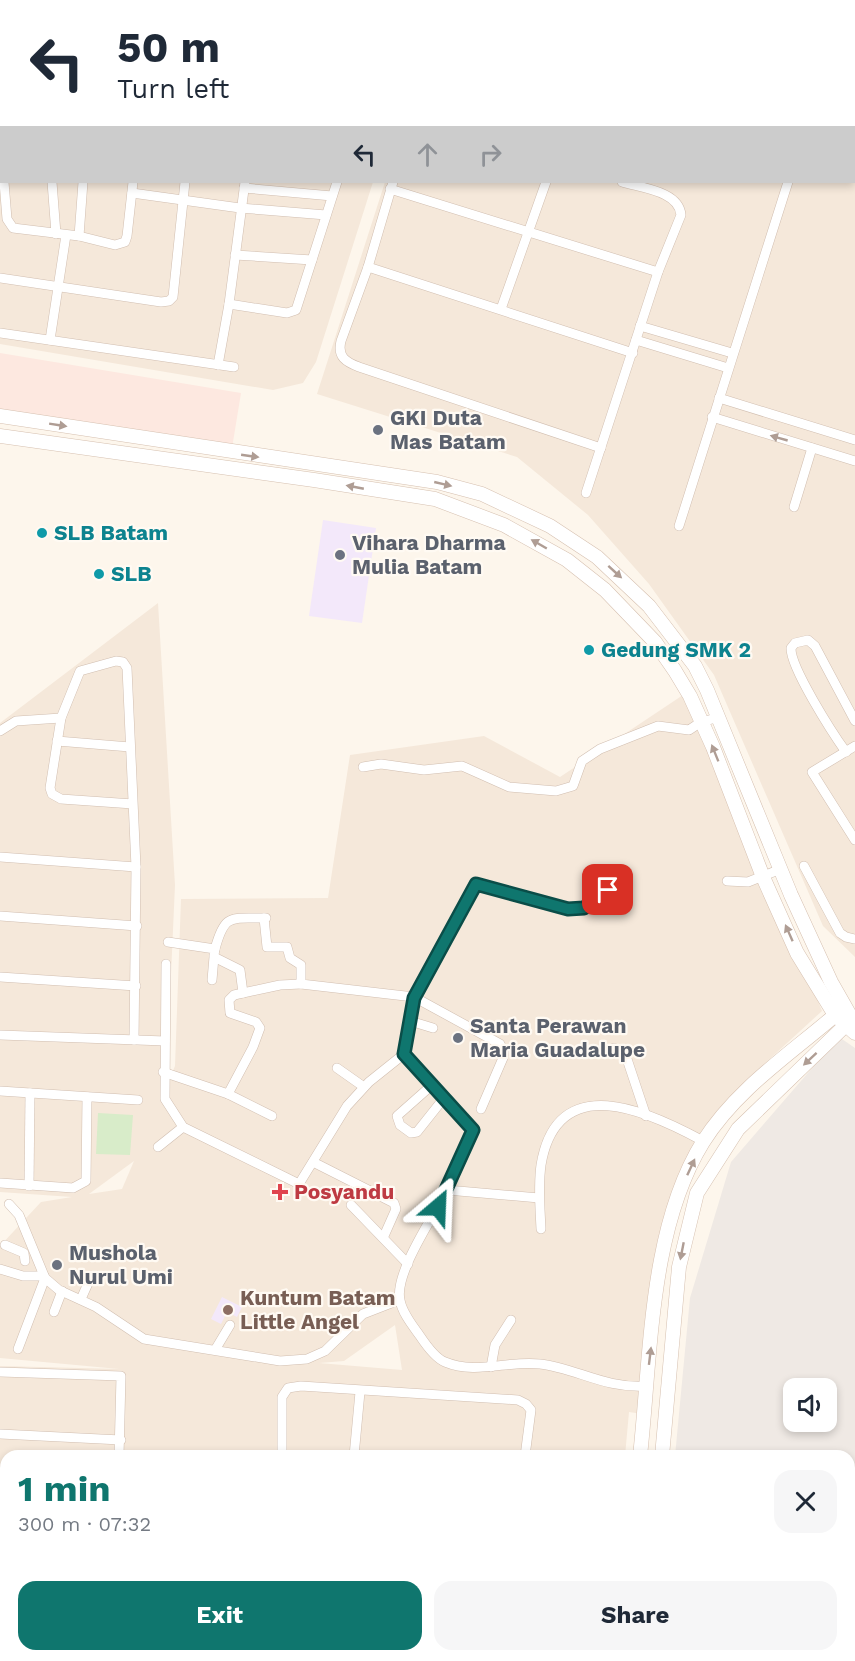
<!DOCTYPE html>
<meta charset="utf-8">
<style>
body{margin:0;font-family:"Work Sans",sans-serif;background:#f6f6f7;color:#1f2937;height:100vh;display:flex;flex-direction:column;font-size:22px;white-space:nowrap}
*{box-sizing:border-box;margin:0}
p{font-size:20px;color:#747a83}
.icon{flex:none;width:33px;height:33px;fill:none;stroke:currentColor;stroke-width:2;stroke-linecap:round;stroke-linejoin:round}
.map{position:relative;flex:1;overflow:hidden}
.sheet{position:absolute;left:0px;top:1450px;width:855px;height:212px;display:flex;flex-direction:column;background:#fff;border-radius:18px 18px 0 0;box-shadow:0 3px 9px #0003}
.sheet>*{flex:none}
.banner{position:absolute;left:0px;top:0px;width:855px;height:183px;box-shadow:0 3px 9px #0003;background:#fff;color:#1f2937;overflow:hidden}
.fabs{position:absolute;left:783px;top:1378px;display:grid;gap:12px}
.fabs a{display:grid;place-items:center;width:54px;height:54px;border-radius:12px;background:#fff;box-shadow:0 3px 9px #0003;font-size:30px}
.pin{position:absolute;display:grid;place-items:center;width:51px;height:51px;color:#fff;margin:-26px;border-radius:12px;box-shadow:0 3px 9px #0006}
.me{position:absolute;width:66px;margin:-33px;rotate:26deg;stroke-linejoin:round;filter:drop-shadow(0 0 4px #0008)}
.turn{display:flex;align-items:center;gap:21px;height:126px;padding:0 18px;font-size:27px}
.turn .icon{width:78px;height:78px;stroke-width:2.5}
.turn b{display:block;font-size:42px;line-height:51px}
.lanes{display:flex;align-items:center;height:57px;padding:0 18px;background:#0003;justify-content:center;gap:30px;direction:ltr}
.lanes .off{opacity:.35}
.round{display:grid;place-items:center;flex:none;width:63px;height:63px;border-radius:18px;background:#f6f6f7}
.summary{display:flex;align-items:center;justify-content:space-between;height:102px;padding:0 18px}
h1{font-size:36px;font-weight:700;line-height:45px;color:#0f766e}
.cta{display:flex;gap:12px;margin-top:auto;padding:12px 18px}
.cta a{flex:1;height:69px;border-radius:18px;background:#0f766e;color:#fff;font-size:24px;font-weight:700;line-height:69px;text-align:center}
.cta a+a{background:#f6f6f7;color:#1f2937}
.map>svg:first-child{display:block}
.residential{fill:#f5e8da;fill-rule:evenodd}
.commercial{fill:#fde8e0}
.industrial{fill:#efe9e4;fill-rule:evenodd}
.education{fill:#f3e8fa}
.green{fill:#d8ecc9}
.lines{fill:none;stroke-linecap:round;stroke-linejoin:round}
.street-casing{stroke:#d1beb0;stroke-width:10}
.secondary-casing{stroke:#d6c0b0;stroke-width:15}
.street{stroke:#fff;stroke-width:9}
.secondary{stroke:#fff;stroke-width:14}
.oneway{fill:#af9d94}
.route-casing{stroke:#0a4d48;stroke-width:15}
.route{stroke:#0f766e;stroke-width:10}
.worship-dot{fill:#6b7280;stroke:#fffaf3;stroke-width:2}
.culture-dot{fill:#0f9aa8;stroke:#fffaf3;stroke-width:2}
.health-dot{fill:#e0444e;stroke:#fffaf3;stroke-width:2}
.education-dot{fill:#8d6e63;stroke:#fffaf3;stroke-width:2}
.labels{text-anchor:middle;stroke-width:4.5;stroke-linejoin:round;paint-order:stroke}
.worship-label{font-size:21px;font-weight:bold;fill:#5b616d;stroke:#fffaf3;text-anchor:start}
.culture-label{font-size:21px;font-weight:bold;fill:#0d838f;stroke:#fffaf3;text-anchor:start}
.health-label{font-size:21px;font-weight:bold;fill:#be3a42;stroke:#fffaf3;text-anchor:start}
.education-label{font-size:21px;font-weight:bold;fill:#785e54;stroke:#fffaf3;text-anchor:start}
</style>
<div class="map">
<svg width="855" height="1661" viewBox="0 0 855 1661">
<rect width="100%" height="100%" fill="#fdf6ec"/>
<!-- residential -->
<g class="residential">
<path d="M0,0h597l-595,2v180h371l-57,180 -13,21 -30,7 -273,-46z"/>
<path d="M618,0h237v957l-32,-31 -109,-251 -65,-91 -61,-69 -71,-58 -200,-63 68,-212h469v-180z"/>
<path d="M158,603l17,282 -9,202 9,-21 6,-167 147,-1 22,-143 134,-19 76,41 123,-82 68,142 71,174 -72,66 -53,89 -35,82 -13,167 -20,-3 -4,44h-619v200h598v5h-604v-295l119,3 -119,-11v-112l41,-44 31,-5 -72,-5v-469zM134,1161l-12,28 -33,5zM395,1325l7,45 -83,-7 25,-2z"/>
</g>
<!-- commercial -->
<path class="commercial" d="M0,353l241,40 -9,55 -232,-35z"/>
<!-- industrial -->
<path class="industrial" d="M839,1037l16,11v613h-199v-5h193v-200h-174l15,-158 41,-136zM794,1389h32v33h-32z"/>
<!-- education -->
<g class="education">
<path d="M323,520l53,8 -14,95 -53,-7z"/>
<path d="M222,1297l20,10 -5,10 -10,-5 -6,12 -10,-5z"/>
</g>
<!-- green -->
<path class="green" d="M98,1113l35,2 -3,40 -34,-1z"/>
<g class="lines">
<!-- street casing -->
<g class="street-casing">
<g id="street">
<path d="M562,0l5,2"/>
<path d="M93,2v-2"/>
<path d="M275,2v-2"/>
<path d="M331,2v-2"/>
<path d="M440,2l1,-2"/>
<path d="M501,2v-2"/>
<path d="M584,2l2,-2"/>
<path d="M737,2v-2"/>
<path d="M848,2l1,-2"/>
<path d="M0,7h2"/>
<path d="M0,71h2"/>
<path d="M2,133v8"/>
<path d="M0,173h2"/>
<path d="M4,182l3,37 6,9 66,8 36,9 10,-3 2,-6 6,-54"/>
<path d="M52,182l4,52"/>
<path d="M393,182l-25,85 -27,74c-4,16 5,21 18,26l242,81"/>
<path d="M244,188l88,8"/>
<path d="M390,189l268,83"/>
<path d="M132,193l108,15 86,7"/>
<path d="M79,236l4,-54"/>
<path d="M235,255l77,5"/>
<path d="M368,267l265,86"/>
<path d="M0,278l161,24 8,-1 4,-4 12,-115"/>
<path d="M229,304l58,9 9,-3 41,-128"/>
<path d="M501,309l45,-127"/>
<path d="M640,326l92,27"/>
<path d="M0,333l234,34"/>
<path d="M50,340l16,-105"/>
<path d="M636,340l92,28"/>
<path d="M218,365l11,-61 16,-122"/>
<path d="M719,398l136,42"/>
<path d="M712,417l143,44"/>
<path d="M586,493l72,-221 23,-57c-2,-24 -40,-27 -59,-33"/>
<path d="M794,507l18,-59"/>
<path d="M679,526l109,-344"/>
<path d="M0,731l16,-10 45,-3"/>
<path d="M57,741l73,6"/>
<path d="M855,746l-43,26 43,68"/>
<path d="M846,752c-13,-18 -56,-85 -55,-104l4,-5 13,-3 7,6 40,75"/>
<path d="M363,767l18,-3 43,6 38,-4 47,21 47,4 17,-5 9,-25 18,-12 58,-23 31,4 12,-8 19,-5"/>
<path d="M133,804l-72,-5 -9,-5 -2,-6 11,-70 19,-47 36,-10 7,1 4,6 9,199 -2,173"/>
<path d="M0,857l136,10"/>
<path d="M804,866l36,67 6,4 9,2"/>
<path d="M727,881l21,1 33,-13"/>
<path d="M0,916l137,10"/>
<path d="M264,918l3,29h20l3,11 11,7v19l113,13 86,47 4,8 -1,6 -22,51"/>
<path d="M168,942l47,7 -1,6"/>
<path d="M215,949c10,-37 16,-30 51,-31"/>
<path d="M166,964l-1,135 18,28 116,57 48,-78 22,-24 35,-28 10,-57 62,-113 92,25 16,-1 24,-18"/>
<path d="M0,977l136,9"/>
<path d="M212,980l2,-23 26,13 3,23"/>
<path d="M410,1021l23,7"/>
<path d="M0,1035l165,6"/>
<path d="M601,1053l13,-5 11,5 21,63"/>
<path d="M404,1054l69,76c-9,20 -17,42 -27,62 -13,25 -52,82 -46,108 2,13 13,26 20,36 6,9 15,22 25,26 31,13 63,-2 95,2 36,4 65,25 106,22"/>
<path d="M337,1068l27,19"/>
<path d="M163,1072l65,22 44,22"/>
<path d="M432,1085l-35,31 3,9 11,8 6,-1 27,-34"/>
<path d="M0,1091l138,9"/>
<path d="M228,1094l25,-47 7,-19 -4,-6 -26,-9 -1,-13 5,-5 46,-10 21,-1"/>
<path d="M158,1147l25,-20"/>
<path d="M313,1162l81,41 2,6 -12,27"/>
<path d="M0,1183l73,5 13,-7 1,-84"/>
<path d="M29,1186l1,-93"/>
<path d="M447,1190l92,8"/>
<path d="M9,1204l10,11 26,63 14,12 37,17 48,32 136,22 27,-2 18,-8 38,-37 36,-14"/>
<path d="M351,1205l57,59"/>
<path d="M541,1229c-1,-21 -3,-43 0,-64 16,-96 107,-54 162,-24"/>
<path d="M5,1245l19,8 1,8"/>
<path d="M0,1269l23,7h21"/>
<path d="M81,1299l9,-20"/>
<path d="M54,1312l8,-21"/>
<path d="M18,1349l27,-71"/>
<path d="M215,1350l15,-25"/>
<path d="M491,1367l4,-22 16,-25"/>
<path d="M0,1372l121,4 -2,80"/>
<path d="M0,1434l121,6"/>
<path d="M282,1456v-59l6,-9 13,-2 217,14 8,4 5,6 -6,46"/>
<path d="M354,1456l6,-64"/>
<path d="M0,1504h6"/>
<path d="M0,1572l6,1"/>
<path d="M173,1661l1,-5"/>
<path d="M336,1661l1,-5"/>
<path d="M502,1661l1,-5"/>
</g>
</g>
<!-- secondary casing -->
<g class="secondary-casing">
<g id="secondary">
<path d="M0,416l437,66 45,12 68,32 47,31 52,49 46,60 12,24 84,205 40,87 24,42"/>
<path d="M0,436l314,44 121,19 69,26 63,35 38,30 50,52 20,29 15,25 23,51 50,130 34,76 38,62 20,18"/>
<path d="M640,1456c11,-99 9,-227 63,-314 34,-54 90,-90 137,-131"/>
<path d="M662,1456l17,-189 18,-74 41,-64 113,-109"/>
<path d="M617,1661l1,-5"/>
<path d="M644,1661l1,-5"/>
</g>
</g>
<!-- street -->
<use href="#street" class="street"/>
<!-- secondary -->
<use href="#secondary" class="secondary"/>
</g>
<!-- one-way arrows -->
<defs><path id="oneway-solid" d="M-6-.8H1V-3.2L6.5 0L1 3.2V.8H-6Z" transform="scale(1.5)"/></defs>
<g class="oneway">
<use href="#oneway-solid" transform="translate(58 425) rotate(9)"/>
<use href="#oneway-solid" transform="translate(779 438) rotate(-164)"/>
<use href="#oneway-solid" transform="translate(250 456) rotate(8)"/>
<use href="#oneway-solid" transform="translate(443 484) rotate(13)"/>
<use href="#oneway-solid" transform="translate(355 487) rotate(-169)"/>
<use href="#oneway-solid" transform="translate(539 544) rotate(-150)"/>
<use href="#oneway-solid" transform="translate(615 572) rotate(42)"/>
<use href="#oneway-solid" transform="translate(715 753) rotate(-112)"/>
<use href="#oneway-solid" transform="translate(789 933) rotate(-114)"/>
<use href="#oneway-solid" transform="translate(810 1059) rotate(137)"/>
<use href="#oneway-solid" transform="translate(691 1167) rotate(-65)"/>
<use href="#oneway-solid" transform="translate(682 1251) rotate(101)"/>
<use href="#oneway-solid" transform="translate(650 1356) rotate(-83)"/>
</g>
<g class="lines">
<!-- route casing -->
<g class="route-casing">
<path id="route" d="M438,1207l35,-77 -69,-76 10,-56 62,-114 92,25 16,-1 24,-18"/>
</g>
<!-- route -->
<use href="#route" class="route"/>
</g>
<!-- markers -->
<g class="worship-dot">
<circle cx="378" cy="430" r="6"/>
<circle cx="340" cy="555" r="6"/>
<circle cx="458" cy="1038" r="6"/>
<circle cx="57" cy="1265" r="6"/>
</g>
<g class="culture-dot">
<circle cx="42" cy="533" r="6"/>
<circle cx="99" cy="574" r="6"/>
<circle cx="589" cy="650" r="6"/>
</g>
<path class="health-dot" d="M277 1183h6v6h6v6h-6v6h-6v-6h-6v-6h6z"/>
<circle class="education-dot" cx="228" cy="1310" r="6"/>
<g class="labels">
<!-- worship labels -->
<g class="worship-label">
<text x="390" y="425">GKI Duta<tspan x="390" dy="24">Mas Batam</tspan></text>
<text x="352" y="550">Vihara Dharma<tspan x="352" dy="24">Mulia Batam</tspan></text>
<text x="470" y="1033">Santa Perawan<tspan x="470" dy="24">Maria Guadalupe</tspan></text>
<text x="69" y="1260">Mushola<tspan x="69" dy="24">Nurul Umi</tspan></text>
</g>
<!-- culture labels -->
<g class="culture-label">
<text x="54" y="540">SLB Batam</text>
<text x="111" y="581">SLB</text>
<text x="601" y="657">Gedung SMK 2</text>
</g>
<!-- health labels -->
<g class="health-label">
<text x="294" y="1199">Posyandu</text>
</g>
<!-- education labels -->
<g class="education-label">
<text x="240" y="1305">Kuntum Batam<tspan x="240" dy="24">Little Angel</tspan></text>
</g>
</g>
</svg>
<div class="fabs">
<a><svg class="icon" aria-label="sound" viewBox="0 0 24 24"><path d="M4 9h4l5-4v14l-5-4H4zM17 9q2 3 0 6"/></svg></a>
</div>
<div class="pin" style="left:608px;top:890px;background:#d93025"><svg class="icon" aria-label="arrive" viewBox="0 0 24 24"><path d="M6 21V4h12l-3 4 3 4H6"/></svg></div>
<svg class="me" style="left:438px;top:1207px" viewBox="-20 -20 40 40"><path d="M0-17L14 15 0 8-14 15z" fill="#0f766e" stroke="#fff" stroke-width="4"/></svg>
<div class="banner">
<div class="turn"><svg class="icon" aria-label="left" viewBox="0 0 24 24"><path d="M17 20v-9H6M10 6l-5 5 5 5"/></svg><div><b>50 m</b>Turn left</div></div>
<div class="lanes"><svg class="icon" aria-label="left" viewBox="0 0 24 24"><path d="M17 20v-9H6M10 6l-5 5 5 5"/></svg><svg class="icon off" aria-label="ahead" viewBox="0 0 24 24"><path d="M12 20V5M6 11l6-6 6 6"/></svg><svg class="icon off" aria-label="right" viewBox="0 0 24 24"><path d="M7 20v-9h11M14 6l5 5-5 5"/></svg></div>
</div>
<section class="sheet">
<div class="summary"><div><h1>1 min</h1><p>300 m · 07:32</p></div><a class="round"><svg class="icon" aria-label="close" viewBox="0 0 24 24"><path d="M6 6l12 12M18 6L6 18"/></svg></a></div>
<div class="cta"><a>Exit</a><a>Share</a></div>
</section>
</div>
